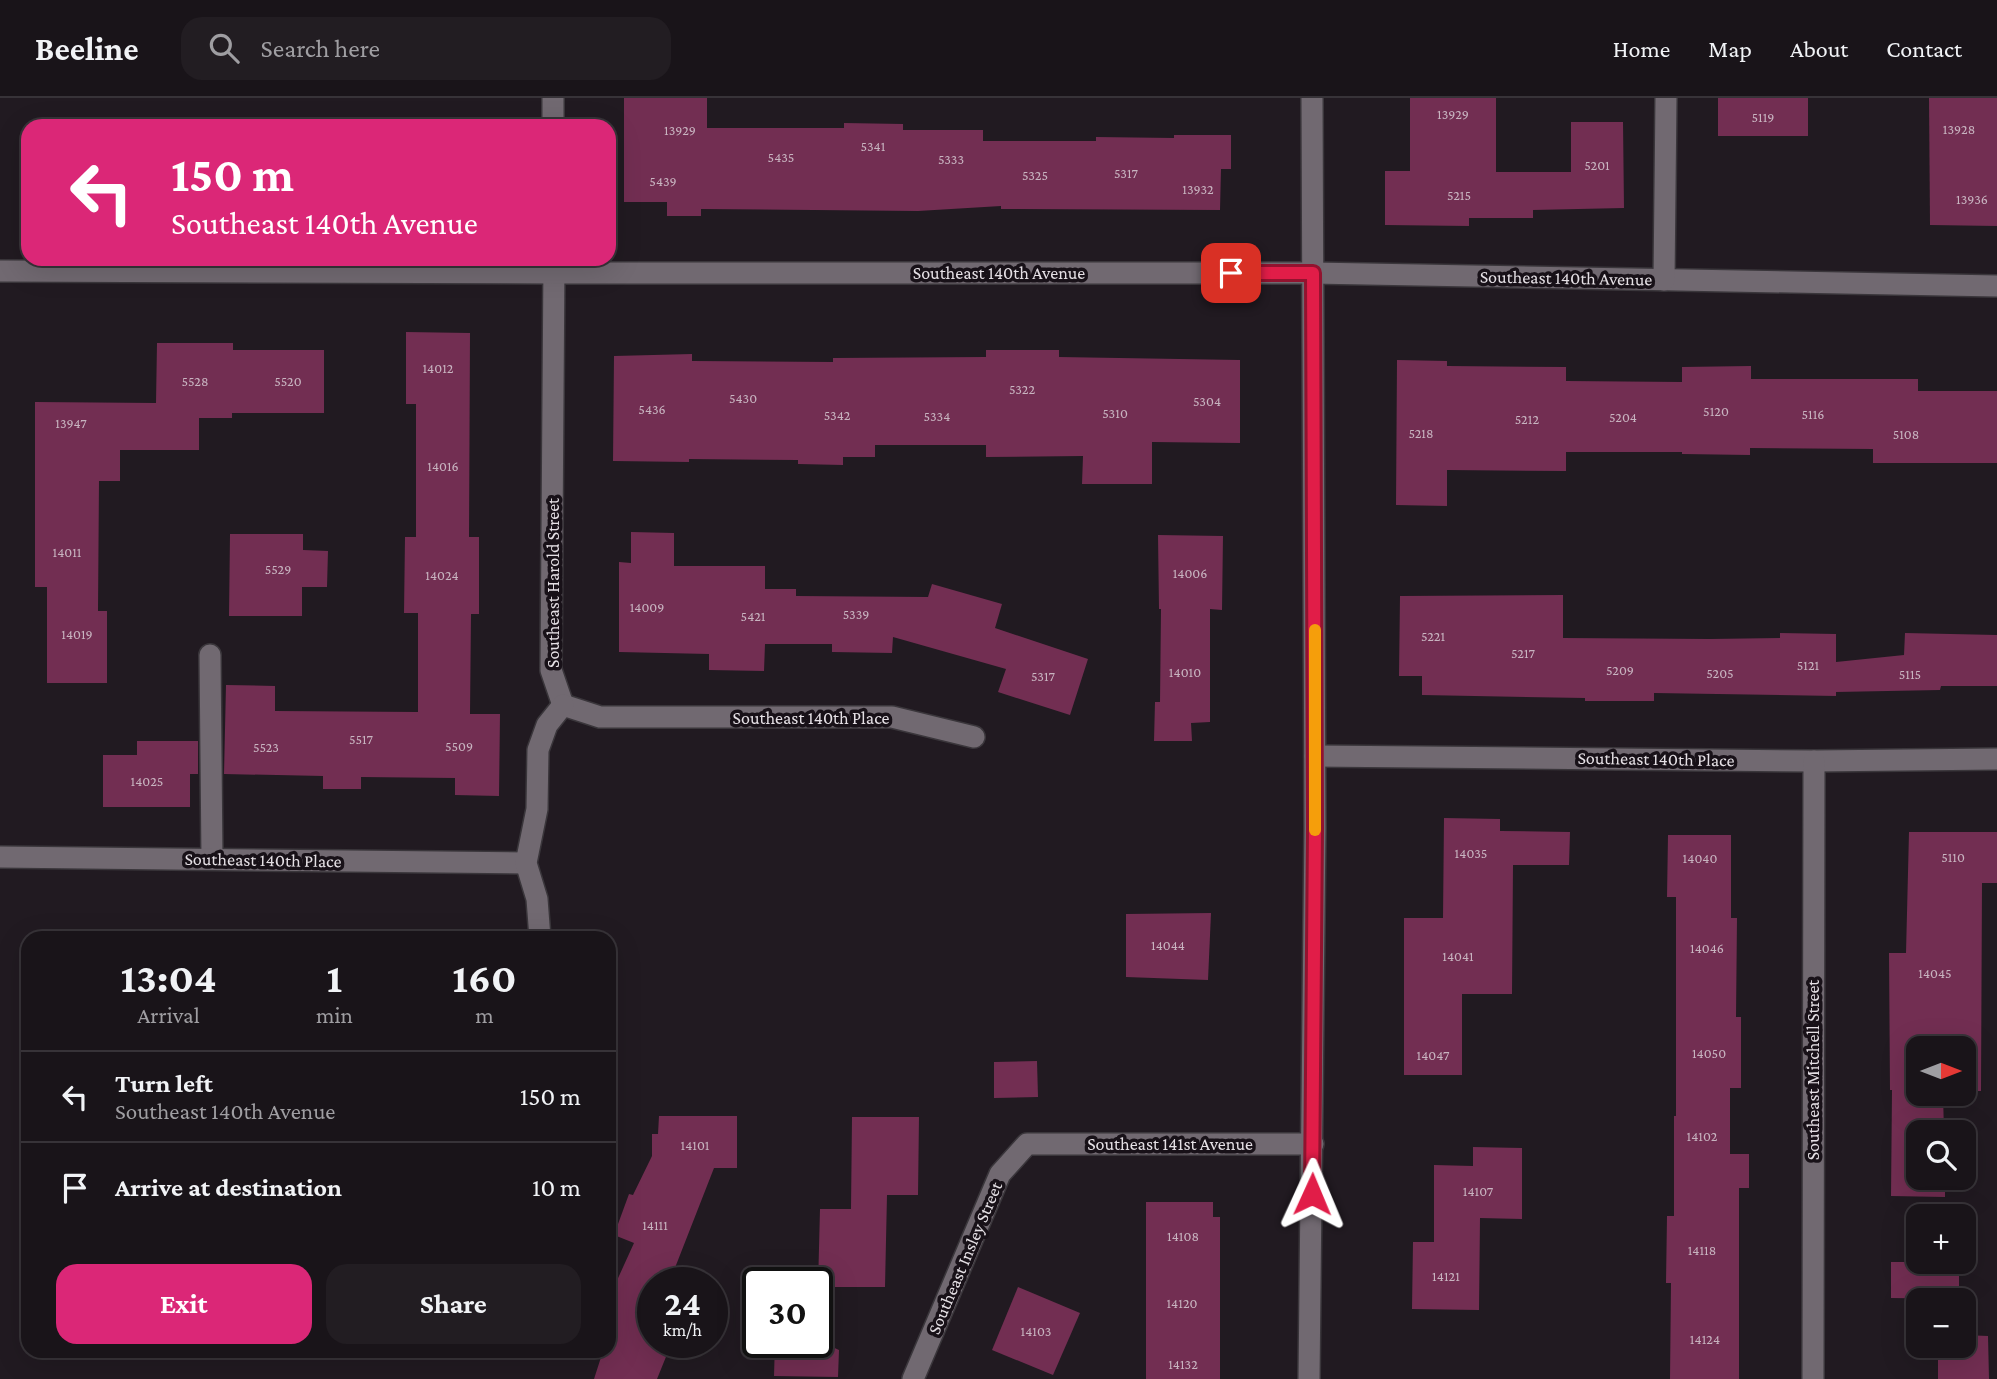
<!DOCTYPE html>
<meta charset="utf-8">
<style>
body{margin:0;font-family:"Crimson Pro",serif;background:#221d22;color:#f1f3f6;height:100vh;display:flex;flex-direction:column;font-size:26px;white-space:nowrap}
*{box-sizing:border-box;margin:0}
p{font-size:23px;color:#9f9ea2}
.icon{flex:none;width:38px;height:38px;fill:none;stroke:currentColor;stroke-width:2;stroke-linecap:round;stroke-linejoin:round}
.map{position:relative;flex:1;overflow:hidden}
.sheet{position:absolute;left:21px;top:833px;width:595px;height:427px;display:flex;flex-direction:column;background:#191419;border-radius:21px;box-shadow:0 7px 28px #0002,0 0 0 2px #373338}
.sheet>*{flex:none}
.banner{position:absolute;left:21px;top:21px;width:595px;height:147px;border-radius:21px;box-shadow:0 7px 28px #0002,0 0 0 2px #373338;background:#db2777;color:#fff;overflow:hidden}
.needle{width:46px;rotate:90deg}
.controls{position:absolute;left:1906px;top:938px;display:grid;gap:14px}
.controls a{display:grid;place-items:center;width:70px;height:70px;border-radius:14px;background:#191419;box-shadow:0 7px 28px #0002,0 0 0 2px #373338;font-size:35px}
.speed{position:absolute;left:637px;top:1169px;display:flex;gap:14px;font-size:35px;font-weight:700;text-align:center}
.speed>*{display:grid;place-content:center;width:91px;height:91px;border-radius:50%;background:#191419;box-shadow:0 7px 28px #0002,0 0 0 2px #373338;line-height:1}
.speed small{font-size:18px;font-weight:400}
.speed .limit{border:4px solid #111;border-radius:10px;background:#fff;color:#111}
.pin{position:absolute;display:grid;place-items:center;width:60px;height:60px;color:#fff;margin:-30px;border-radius:14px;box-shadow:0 4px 10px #0006}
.me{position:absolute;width:77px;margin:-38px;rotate:1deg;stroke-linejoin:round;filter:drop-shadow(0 0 5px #0008)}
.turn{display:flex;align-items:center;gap:24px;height:147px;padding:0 35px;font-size:32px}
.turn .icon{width:91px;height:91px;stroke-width:2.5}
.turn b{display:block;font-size:49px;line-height:60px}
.eta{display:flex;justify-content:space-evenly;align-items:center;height:119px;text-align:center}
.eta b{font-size:42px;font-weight:700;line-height:49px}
.primary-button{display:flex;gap:14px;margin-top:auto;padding:14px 35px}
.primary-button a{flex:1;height:80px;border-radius:21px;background:#db2777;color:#fff;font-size:28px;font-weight:700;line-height:80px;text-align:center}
.primary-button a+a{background:#221d22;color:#f1f3f6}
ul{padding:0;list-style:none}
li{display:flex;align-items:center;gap:21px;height:91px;padding:0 35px;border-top:2px solid #373338}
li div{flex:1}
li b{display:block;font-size:26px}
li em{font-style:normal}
header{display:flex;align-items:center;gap:42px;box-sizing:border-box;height:98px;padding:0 35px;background:#191419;border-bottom:2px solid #373338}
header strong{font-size:33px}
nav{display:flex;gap:38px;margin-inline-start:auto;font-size:24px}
.search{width:490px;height:63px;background:#221d22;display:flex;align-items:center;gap:18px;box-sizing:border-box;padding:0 24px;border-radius:21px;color:#9f9ea2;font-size:26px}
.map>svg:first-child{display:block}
.building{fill:#722e52}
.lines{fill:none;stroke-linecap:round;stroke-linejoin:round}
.minor-casing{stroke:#3a363b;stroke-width:24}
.minor{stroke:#716971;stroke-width:21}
.route-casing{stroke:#92132f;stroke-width:18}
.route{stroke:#e11d48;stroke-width:12}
.slow{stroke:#f59e0b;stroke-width:12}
.labels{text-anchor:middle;stroke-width:7;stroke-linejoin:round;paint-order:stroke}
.number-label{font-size:14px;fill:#c8b4c0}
.street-label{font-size:18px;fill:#e5e0e5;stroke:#181118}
</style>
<header>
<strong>Beeline</strong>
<div class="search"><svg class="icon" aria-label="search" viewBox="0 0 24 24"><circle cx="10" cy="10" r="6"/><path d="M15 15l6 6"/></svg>Search here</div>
<nav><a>Home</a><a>Map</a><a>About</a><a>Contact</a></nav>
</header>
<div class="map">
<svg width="1997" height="1281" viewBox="0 0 1997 1281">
<rect width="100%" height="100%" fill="#211a21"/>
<!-- building -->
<g class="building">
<path d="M624,0h83v30h137v-5l59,1v6h80v11h113v-4l78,1v-3h57v34h-10l-1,41 -219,-1v-3l-83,5 -217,-2v7h-34v-14h-43z"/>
<path d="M1410,0h86v74h75v-50h52l1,86 -91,2v8h-64v8l-84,-1v-54h25z"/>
<rect x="1718" y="0" width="90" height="38"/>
<path d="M1929,0h68v128l-67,-1z"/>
<path d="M406,234l64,1 -1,204h10v77h-8l-1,100h30l-1,82 -44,-1v-17l-94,-1v12h-38v-13l-99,-2 2,-89 49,1v25l143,1v-99h-14l1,-76h11v-133h-10z"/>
<path d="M157,245h76v7h91v63h-92v5h-33v32h-79v31h-21l-1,130h9v72h-60v-96h-12v-185l121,1z"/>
<path d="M986,252h73v7l181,3v83l-88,-1v42h-70l1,-28 -97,1v-12h-111v12h-32v8l-45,-1v-4l-109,-1v3l-76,-1 1,-105 78,-2v7l141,1v-4l153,-1z"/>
<path d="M1397,262l50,1v5l119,1v14l116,1v-15l69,-1v13h167v12h79v72h-124v-14l-123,-1v7l-68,-1v-2h-116v19l-119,-1v36l-51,-1z"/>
<path d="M631,434l43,1v33h91v23h31v7l132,1 4,-13 70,20 -7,24 93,31 -18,56 -72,-23 8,-23 -113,-32 -1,16 -60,-1v-8h-67l-1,27 -55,-1v-16l-90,-2v-90l12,1z"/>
<path d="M230,436h73v16l25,1 -1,36h-25v29h-73z"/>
<path d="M1158,437l65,1 -1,74 -12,-1v113l-19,1 1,18h-38l1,-39h5l1,-93h-2z"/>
<path d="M1563,497v43l147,1 70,-1v-5l56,1v28l68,-7 1,-22 92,2v51h-56l-1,4 -104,2v4l-182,-3v8h-69v-3l-163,-3v-19h-23l1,-80z"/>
<path d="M137,643h61v33h-8v33h-87v-52h34z"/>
<path d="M1444,720l56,1v12l70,1 -1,33h-56l-1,129h-50v81h-58v-157h39z"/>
<path d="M1909,734h88v51h-15l-1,208h-17v-43h-46v46h25l1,38h-26v46h27v19l-54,-1 1,-106h-2l-1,-137h17z"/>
<path d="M1668,737h63v83h6l-1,99h5v71h-11v66h19v34h-10v191h-69l1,-96h-5l1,-67h7v-100h2v-219h-9z"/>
<path d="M1211,815l-3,67 -82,-3v-63z"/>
<path d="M1037,963l1,36 -44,1v-36z"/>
<path d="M659,1018h78v52h-23l-43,110 12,5h-30v59h19l-15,37h-63l9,-28h6v-16l4,-12 -4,-2v-23l25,-55 -20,-8 15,-41 4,1 19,-39v-22h6z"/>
<path d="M852,1019h67l-1,78h-31l-2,92h-67l2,-78h31z"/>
<path d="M1473,1049l49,1v71l-42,-1 -1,92 -67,-1 1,-67h21v-77l39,1z"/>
<path d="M1146,1104h67v15h7v162h-74z"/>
<path d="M1891,1164h51v2l17,2v33l-68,-1z"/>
<path d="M1018,1189l62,26 -27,62 -61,-25z"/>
<path d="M1964,1237l24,1 1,43h-51v-33h26z"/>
<path d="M817,1242l22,10 -1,27 -64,-1 1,-34h42z"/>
</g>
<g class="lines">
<!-- minor casing -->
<g class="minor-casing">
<g id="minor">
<path d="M553,0v28"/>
<path d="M554,163l-3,409 12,35"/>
<path d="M0,173l554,2h759l684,13"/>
<path d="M1664,182l2,-182"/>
<path d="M210,557l2,204"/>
<path d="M563,607l37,12h292l82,20"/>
<path d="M1315,658l499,5 183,-2"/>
<path d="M0,759l526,6"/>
<path d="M540,840l-3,-39 -11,-36 11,-54 1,-59 9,-25 16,-20"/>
<path d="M913,1281l87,-205 27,-30h286"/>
<path d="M1309,1281l6,-551 -3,-730"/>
<path d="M1813,1281l1,-618"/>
</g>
</g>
<!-- minor -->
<use href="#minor" class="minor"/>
</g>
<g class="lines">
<!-- route casing -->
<g class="route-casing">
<path id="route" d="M1231,175h82l2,555 -3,366"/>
</g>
<!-- route -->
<use href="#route" class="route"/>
<!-- slow -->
<path class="slow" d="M1315,532v200"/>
</g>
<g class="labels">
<!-- number labels -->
<g class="number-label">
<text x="1453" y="21">13929</text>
<text x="1763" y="24">5119</text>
<text x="1959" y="36">13928</text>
<text x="680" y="37">13929</text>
<text x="873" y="53">5341</text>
<text x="781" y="64">5435</text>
<text x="951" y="66">5333</text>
<text x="1597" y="72">5201</text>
<text x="1126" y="80">5317</text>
<text x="1035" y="82">5325</text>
<text x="663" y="88">5439</text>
<text x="1198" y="96">13932</text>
<text x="1459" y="102">5215</text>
<text x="1972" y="106">13936</text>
<text x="438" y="275">14012</text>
<text x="195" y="288">5528</text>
<text x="288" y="288">5520</text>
<text x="1022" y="296">5322</text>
<text x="743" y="305">5430</text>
<text x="1207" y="308">5304</text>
<text x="652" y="316">5436</text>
<text x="1716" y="318">5120</text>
<text x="1115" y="320">5310</text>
<text x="1813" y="321">5116</text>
<text x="837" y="322">5342</text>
<text x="937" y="323">5334</text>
<text x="1623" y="324">5204</text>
<text x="1527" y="326">5212</text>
<text x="71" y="330">13947</text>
<text x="1421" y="340">5218</text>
<text x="1906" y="341">5108</text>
<text x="443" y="373">14016</text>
<text x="67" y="459">14011</text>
<text x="278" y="476">5529</text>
<text x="1190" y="480">14006</text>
<text x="442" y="482">14024</text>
<text x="647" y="514">14009</text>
<text x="856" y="521">5339</text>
<text x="753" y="523">5421</text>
<text x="77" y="541">14019</text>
<text x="1433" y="543">5221</text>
<text x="1523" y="560">5217</text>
<text x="1808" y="572">5121</text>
<text x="1620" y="577">5209</text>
<text x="1185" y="579">14010</text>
<text x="1720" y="580">5205</text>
<text x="1910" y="581">5115</text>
<text x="1043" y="583">5317</text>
<text x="361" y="646">5517</text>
<text x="459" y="653">5509</text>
<text x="266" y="654">5523</text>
<text x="147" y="688">14025</text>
<text x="1471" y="760">14035</text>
<text x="1953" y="764">5110</text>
<text x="1700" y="765">14040</text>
<text x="1168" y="852">14044</text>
<text x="1707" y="855">14046</text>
<text x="1458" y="863">14041</text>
<text x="1935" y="880">14045</text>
<text x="1709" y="960">14050</text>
<text x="1433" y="962">14047</text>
<text x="1702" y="1043">14102</text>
<text x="695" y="1052">14101</text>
<text x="1478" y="1098">14107</text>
<text x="655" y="1132">14111</text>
<text x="1183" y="1143">14108</text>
<text x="1702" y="1157">14118</text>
<text x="1446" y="1183">14121</text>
<text x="1182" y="1210">14120</text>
<text x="1036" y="1238">14103</text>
<text x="1705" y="1246">14124</text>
<text x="1183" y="1271">14132</text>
</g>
<!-- street labels -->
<g class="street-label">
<text x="999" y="181">Southeast 140th Avenue</text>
<text transform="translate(1566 180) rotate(1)" y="6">Southeast 140th Avenue</text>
<text transform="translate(553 485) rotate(-90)" y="6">Southeast Harold Street</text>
<text x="811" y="626">Southeast 140th Place</text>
<text transform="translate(1656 661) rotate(1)" y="6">Southeast 140th Place</text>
<text transform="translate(263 762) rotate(1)" y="6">Southeast 140th Place</text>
<text transform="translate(1813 972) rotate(-90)" y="6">Southeast Mitchell Street</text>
<text x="1170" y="1052">Southeast 141st Avenue</text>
<text transform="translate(965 1160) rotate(-67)" y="6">Southeast Insley Street</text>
</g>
</g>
</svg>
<div class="controls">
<a><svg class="needle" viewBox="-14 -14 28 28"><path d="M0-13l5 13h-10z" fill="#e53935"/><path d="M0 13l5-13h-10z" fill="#9f9ea2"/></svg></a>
<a><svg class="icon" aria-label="search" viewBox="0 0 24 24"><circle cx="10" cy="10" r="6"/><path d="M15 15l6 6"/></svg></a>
<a>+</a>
<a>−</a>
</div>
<div class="speed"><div>24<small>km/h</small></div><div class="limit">30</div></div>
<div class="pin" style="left:1231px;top:175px;background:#d93025"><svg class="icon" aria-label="arrive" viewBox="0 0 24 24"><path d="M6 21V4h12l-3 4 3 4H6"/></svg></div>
<svg class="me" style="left:1312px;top:1096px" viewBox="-20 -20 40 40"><path d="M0-17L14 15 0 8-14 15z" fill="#e11d48" stroke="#fff" stroke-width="4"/></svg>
<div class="banner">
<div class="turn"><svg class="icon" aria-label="left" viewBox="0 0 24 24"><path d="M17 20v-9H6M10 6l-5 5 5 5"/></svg><div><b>150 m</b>Southeast 140th Avenue</div></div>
</div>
<section class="sheet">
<div class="eta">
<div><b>13:04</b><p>Arrival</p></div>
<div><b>1</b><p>min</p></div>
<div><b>160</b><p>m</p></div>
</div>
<ul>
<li><svg class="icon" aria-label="left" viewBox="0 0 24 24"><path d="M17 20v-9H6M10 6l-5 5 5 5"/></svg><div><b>Turn left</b><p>Southeast 140th Avenue</p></div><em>150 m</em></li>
<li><svg class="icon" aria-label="arrive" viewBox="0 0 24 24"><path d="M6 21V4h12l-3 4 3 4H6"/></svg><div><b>Arrive at destination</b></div><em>10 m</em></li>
</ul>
<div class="primary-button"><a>Exit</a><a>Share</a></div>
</section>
</div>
